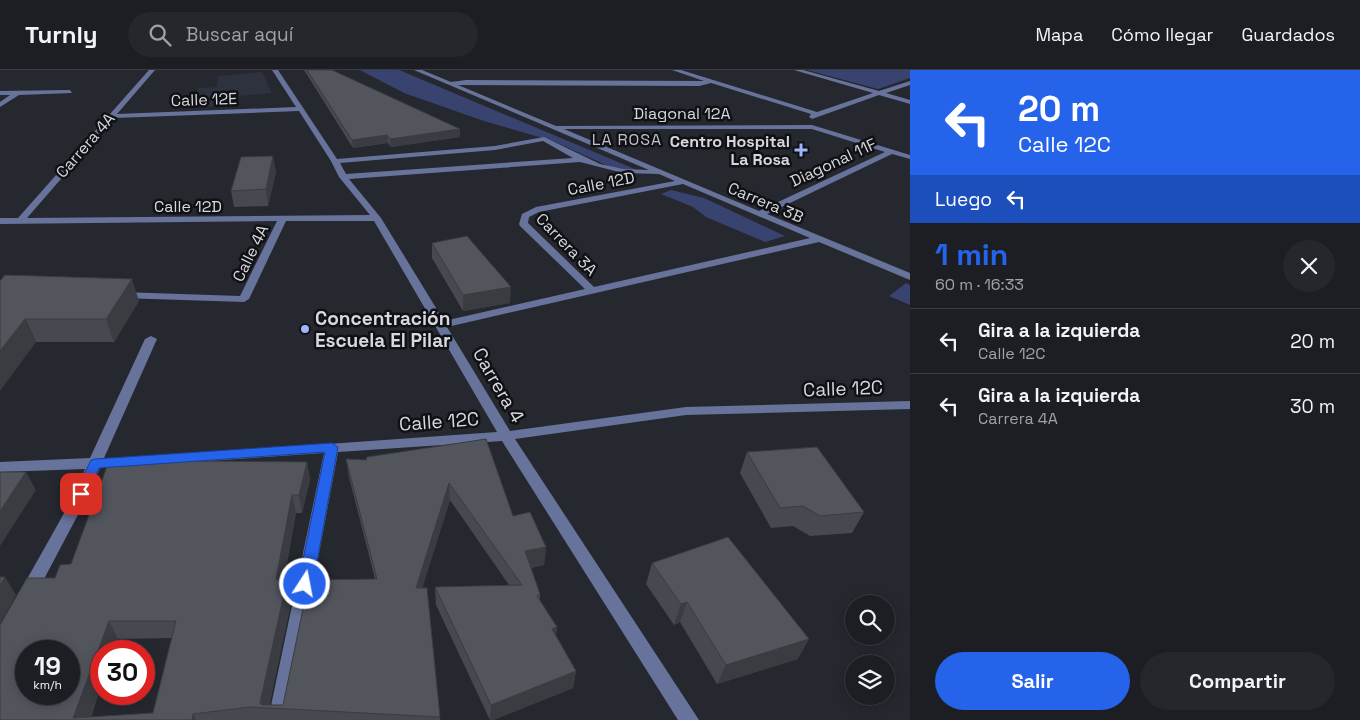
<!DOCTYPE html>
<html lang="es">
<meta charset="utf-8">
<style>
body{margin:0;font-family:"Space Grotesk",sans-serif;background:#25272c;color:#f1f3f6;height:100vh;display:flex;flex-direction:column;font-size:19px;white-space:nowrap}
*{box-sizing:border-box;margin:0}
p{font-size:16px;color:#a0a2a6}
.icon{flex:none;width:28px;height:28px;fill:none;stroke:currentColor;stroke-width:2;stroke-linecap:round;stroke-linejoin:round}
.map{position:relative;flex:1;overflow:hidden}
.sheet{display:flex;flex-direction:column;background:#1c1e24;width:450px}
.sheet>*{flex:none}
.guide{background:#2563eb;color:#fff;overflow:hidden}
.tools{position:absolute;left:845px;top:525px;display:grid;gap:10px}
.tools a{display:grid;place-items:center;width:50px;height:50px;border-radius:50%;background:#1c1e24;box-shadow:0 2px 12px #0003,0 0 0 1px #3a3c41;font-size:25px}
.speed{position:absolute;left:15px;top:570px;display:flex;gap:10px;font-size:25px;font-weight:700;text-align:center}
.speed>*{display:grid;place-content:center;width:65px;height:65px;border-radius:50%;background:#1c1e24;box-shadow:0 2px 12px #0003,0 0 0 1px #3a3c41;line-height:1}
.speed small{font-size:12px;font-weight:400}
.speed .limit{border:8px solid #d22;background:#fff;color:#111}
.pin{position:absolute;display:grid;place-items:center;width:42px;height:42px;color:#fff;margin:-21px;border-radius:10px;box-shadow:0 2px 8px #0006}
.me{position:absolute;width:55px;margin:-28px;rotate:11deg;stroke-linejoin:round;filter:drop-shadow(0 0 4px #0008)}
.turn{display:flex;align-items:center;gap:18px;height:105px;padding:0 25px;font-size:22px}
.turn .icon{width:65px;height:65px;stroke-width:2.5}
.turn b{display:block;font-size:35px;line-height:42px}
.then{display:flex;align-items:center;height:48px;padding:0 25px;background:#0003;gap:10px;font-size:19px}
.round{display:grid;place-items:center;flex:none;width:52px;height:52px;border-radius:26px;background:#25272c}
.summary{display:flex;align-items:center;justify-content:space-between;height:85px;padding:0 25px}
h1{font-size:30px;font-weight:700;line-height:38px;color:#2563eb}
.action{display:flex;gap:10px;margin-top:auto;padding:10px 25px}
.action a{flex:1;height:58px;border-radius:30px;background:#2563eb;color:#fff;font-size:20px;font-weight:700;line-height:58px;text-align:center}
.action a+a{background:#25272c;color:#f1f3f6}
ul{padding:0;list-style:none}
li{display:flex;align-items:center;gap:15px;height:65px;padding:0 25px;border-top:1px solid #3a3c41}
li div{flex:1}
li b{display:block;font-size:19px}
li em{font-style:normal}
header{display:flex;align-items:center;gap:30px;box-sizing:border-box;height:70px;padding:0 25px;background:#1c1e24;border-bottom:1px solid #3a3c41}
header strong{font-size:24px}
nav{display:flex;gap:28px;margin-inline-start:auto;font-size:18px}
.search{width:350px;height:45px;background:#25272c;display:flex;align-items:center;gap:12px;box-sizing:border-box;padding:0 18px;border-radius:28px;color:#a0a2a6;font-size:19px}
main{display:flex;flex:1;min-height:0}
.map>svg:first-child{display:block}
.built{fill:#2e313e}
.green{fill:#394370}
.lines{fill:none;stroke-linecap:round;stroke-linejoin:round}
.minor{fill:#68739b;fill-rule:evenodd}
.wall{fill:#474950;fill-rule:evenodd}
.shaded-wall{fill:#3a3c41}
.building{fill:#53555d;stroke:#3a3c41;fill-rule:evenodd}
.route{fill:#2563eb;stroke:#184099}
.poi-dot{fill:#a0b3fd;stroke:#101115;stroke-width:2}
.labels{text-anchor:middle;stroke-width:5;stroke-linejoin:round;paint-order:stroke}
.far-street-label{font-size:16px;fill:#d7d8dd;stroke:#101115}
.far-neighbourhood-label{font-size:16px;letter-spacing:1px;fill:#bfc2cc;stroke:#101115}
.far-poi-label{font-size:16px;font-weight:bold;fill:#d7d8dd;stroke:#101115;text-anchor:end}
.poi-label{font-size:19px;font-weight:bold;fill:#d7d8dd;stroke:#101115;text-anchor:start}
.street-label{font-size:19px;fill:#d7d8dd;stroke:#101115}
</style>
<header>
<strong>Turnly</strong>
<div class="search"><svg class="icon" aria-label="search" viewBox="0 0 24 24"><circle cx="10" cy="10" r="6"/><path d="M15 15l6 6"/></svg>Buscar aquí</div>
<nav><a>Mapa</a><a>Cómo llegar</a><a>Guardados</a></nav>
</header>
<main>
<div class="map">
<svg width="910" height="650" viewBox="0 0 910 650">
<rect width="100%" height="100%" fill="#262830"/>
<!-- built -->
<path class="built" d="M262,2l10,21 -32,3 -24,10 -32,2 15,-20 18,-1 1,-11z"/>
<!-- green -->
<g class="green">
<path d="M360,0h39l238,100h-20l-64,-29 -69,-20 -80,-28z"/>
<path d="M807,0h103v8l-32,11z"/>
<path d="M671,120l33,8 81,38 -20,6 -59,-25 -13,-10 -32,-13z"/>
<path d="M906,213l4,2v20l-21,-9z"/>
</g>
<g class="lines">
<!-- minor -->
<g class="minor">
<path d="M149,0h6l-38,44 179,-7 -24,-37h6l59,89 158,-13 49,-9 56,27 23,5 26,1 -235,-100h8l29,12 15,-2 238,1 -32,-11h9l136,42 56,-19 -79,-23h9l76,21 31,-10v4l-24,8 24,7v4l-31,-9 -67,24 -3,-2 2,-3 -100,-31 -12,3 -241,-1 98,41 256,-1 98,30v4l-18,-5 -125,60 143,59v7l-91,-38 -372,85 63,104 176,-24 224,-6v8l-224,6 -171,24 184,281h-21l-176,-279 -164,11 -50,268h-20l56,-267 -146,10 -5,-2 -2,-3 2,-3 324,-23 -123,-211h-88l-37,78 -5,3 -123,-4 -5,-3 5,-3 119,4 37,-75 -277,3v-6h18zM299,41l32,50 8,16 31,38 -343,3 87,-100zM564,59h248l73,23 -126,59zM543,71l30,17 -227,16 -6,-11 155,-13zM580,92l43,11 36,1 16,7 -139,26 -14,7 -3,10 1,2 65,63 -141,32 -63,-103 -32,-39zM683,114l127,54 -216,49 -66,-64 1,-6 10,-5z"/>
<path d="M70,20l2,3 -53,2 -19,12v-5l10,-7h-10v-4z"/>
<path d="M151,266l6,3 -53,119h26l2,4 -2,4 -30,2 -19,41 -47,89 -6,2 -6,-2 -2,-5 2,-5 45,-80 18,-39 -85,3v-10l90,-4 55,-119z"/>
</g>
</g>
<!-- wall -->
<g class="wall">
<path d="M304,0h28l128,67 -69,10 -3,-4 -35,5z"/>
<path d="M276,102l-8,34 -34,1 -3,-16z"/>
<path d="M432,173l78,60 -47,8 -31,-53z"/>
<path d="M5,205l134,26 -25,41h-78z"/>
<path d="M486,369l27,77 33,31 -2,18 -13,3 9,26v6l17,27 -1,8 20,36 -3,17 -80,32h-3l-54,-115 -1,-18 74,-2 -59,-85 -28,88h5l13,132h-440l55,-142 141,-117 111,1 3,18 -8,33h-6l-12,67h3l5,18 -23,107h14l92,-126 -26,-102 -3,-18 20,1zM172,568l-19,75 -62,4 10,-31v-35l17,-12z"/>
<path d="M747,382l117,60 -12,21 -42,3 -17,-10 -22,2 -31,-55z"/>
<path d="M652,493l146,96 -81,25 -37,-62 -6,3 -28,-41z"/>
</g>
<!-- shaded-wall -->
<g class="shaded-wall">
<path d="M460,59v8l-69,10 -1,-8z"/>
<path d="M387,65l1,8 -35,5 -1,-8z"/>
<path d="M273,86l3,16 -8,34 -2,-17z"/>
<path d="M132,209l7,22 -25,41 -8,-23z"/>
<path d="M511,217l-1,16 -47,8v-16z"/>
<path d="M25,249l11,23 -36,49v-40z"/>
<path d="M307,392l3,18 -8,33 -3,-18z"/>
<path d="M26,402l10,18 -36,56v-35z"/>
<path d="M449,413l1,17 -33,105 -1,-17z"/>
<path d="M292,425l4,18 -16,84 -4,-18z"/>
<path d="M546,477l-2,18 -20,4 1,-18z"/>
<path d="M5,507l11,18 -16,29v-39z"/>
<path d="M287,510l5,18 -23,110 -7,-1 -2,-4z"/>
<path d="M687,532l-7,20 -6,3 7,-21z"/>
<path d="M109,551l9,18 -4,12h-13v35l-12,34 -16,-2z"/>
<path d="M557,557l-3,17 -2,-15z"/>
<path d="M809,569l-11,20 -81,25 9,-19z"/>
<path d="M576,601l-3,17 -80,32h-3l1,-15z"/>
<path d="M193,644l3,6h-4z"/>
</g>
<!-- building -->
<g class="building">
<path d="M307,0h25l128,59 -70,10 -3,-4 -35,5z"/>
<path d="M273,86l-7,33 -35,2 10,-34z"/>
<path d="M467,166l44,51 -48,8 -31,-52z"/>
<path d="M5,205l127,4 -26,40h-81l-25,32v-70z"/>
<path d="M486,369l27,77 17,-4 16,35 -21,4 15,43 -3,2 20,31 -5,2 24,42 -85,34 -56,-118 87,-2 -73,-102 -33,105h11l13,129 -190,-10 -57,7 -1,6h-192v-95l27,-47h28l5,-13 11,-1 38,-103 85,-5 -2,5 115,1 -8,33h-7l-16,84 11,1 -27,123 2,2h21l26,-125 68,-1 -31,-120 20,1 1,-3zM109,551h67l-23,92 -80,5zM26,581h43v43h-43z"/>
<path d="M817,377l47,65 -44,4 -17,-10 -23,2 -33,-56z"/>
<path d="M0,402h26l-26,39z"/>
<path d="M728,467l81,102 -83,26 -39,-63 -6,2 -29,-41z"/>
<path d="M0,507h5l-5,8z"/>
</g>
<!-- route -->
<path class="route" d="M332,373l6,4 -25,137 -2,4 -6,2 -5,-2 -2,-4 27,-132 -226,16 -14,29 -4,2 -7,-5 17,-34 4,-1z"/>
<!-- markers -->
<g class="poi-dot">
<path d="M798.5 72.5h5v5h5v5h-5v5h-5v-5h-5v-5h5z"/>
<circle cx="305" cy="259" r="5"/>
</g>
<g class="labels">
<!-- far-street labels -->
<g class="far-street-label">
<text transform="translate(204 29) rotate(-2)" y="6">Calle 12E</text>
<text x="682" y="49">Diagonal 12A</text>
<text transform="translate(85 75) rotate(-49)" y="6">Carrera 4A</text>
<text transform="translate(833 92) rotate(-25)" y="6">Diagonal 11F</text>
<text transform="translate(601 113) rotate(-11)" y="6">Calle 12D</text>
<text transform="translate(766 132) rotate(23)" y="6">Carrera 3B</text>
<text x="188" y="142">Calle 12D</text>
<text transform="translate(567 174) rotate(46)" y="6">Carrera 3A</text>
<text transform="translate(250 183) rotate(-64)" y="6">Calle 4A</text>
</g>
<!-- far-neighbourhood labels -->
<g class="far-neighbourhood-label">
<text x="627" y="75">LA ROSA</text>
</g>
<!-- far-poi labels -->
<g class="far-poi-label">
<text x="790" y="77">Centro Hospital<tspan x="790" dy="18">La Rosa</tspan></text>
</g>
<!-- poi labels -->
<g class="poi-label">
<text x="315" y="255">Concentración<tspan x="315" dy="22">Escuela El Pilar</tspan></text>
</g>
<!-- street labels -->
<g class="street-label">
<text transform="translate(499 315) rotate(60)" y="7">Carrera 4</text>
<text transform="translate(843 318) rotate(-2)" y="7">Calle 12C</text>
<text transform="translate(439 351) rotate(-4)" y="7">Calle 12C</text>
</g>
</g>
</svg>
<div class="tools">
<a><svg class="icon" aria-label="search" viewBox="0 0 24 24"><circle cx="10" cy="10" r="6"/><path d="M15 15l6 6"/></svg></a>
<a><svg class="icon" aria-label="layers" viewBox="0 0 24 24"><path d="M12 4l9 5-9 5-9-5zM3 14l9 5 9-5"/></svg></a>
</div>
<div class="speed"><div>19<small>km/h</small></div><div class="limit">30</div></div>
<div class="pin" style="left:81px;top:424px;background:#d93025"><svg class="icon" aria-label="arrive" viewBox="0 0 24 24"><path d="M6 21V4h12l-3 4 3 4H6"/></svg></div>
<svg class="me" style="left:305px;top:514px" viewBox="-20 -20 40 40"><circle r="17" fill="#2563eb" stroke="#fff" stroke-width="3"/><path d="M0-11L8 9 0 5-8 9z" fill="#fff"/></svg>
</div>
<section class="sheet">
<div class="guide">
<div class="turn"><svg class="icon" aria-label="left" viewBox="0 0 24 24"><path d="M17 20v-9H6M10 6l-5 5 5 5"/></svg><div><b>20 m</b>Calle 12C</div></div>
<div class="then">Luego<svg class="icon" aria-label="left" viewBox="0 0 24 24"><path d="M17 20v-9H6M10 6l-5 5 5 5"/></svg></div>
</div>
<div class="summary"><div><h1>1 min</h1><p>60 m · 16:33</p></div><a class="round"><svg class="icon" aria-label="close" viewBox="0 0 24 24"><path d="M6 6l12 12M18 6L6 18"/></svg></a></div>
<ul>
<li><svg class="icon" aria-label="left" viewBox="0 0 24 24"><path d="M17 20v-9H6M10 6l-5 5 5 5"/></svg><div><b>Gira a la izquierda</b><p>Calle 12C</p></div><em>20 m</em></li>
<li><svg class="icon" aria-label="left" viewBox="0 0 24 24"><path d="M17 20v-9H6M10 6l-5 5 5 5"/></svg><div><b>Gira a la izquierda</b><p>Carrera 4A</p></div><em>30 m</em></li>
</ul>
<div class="action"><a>Salir</a><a>Compartir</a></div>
</section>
</main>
